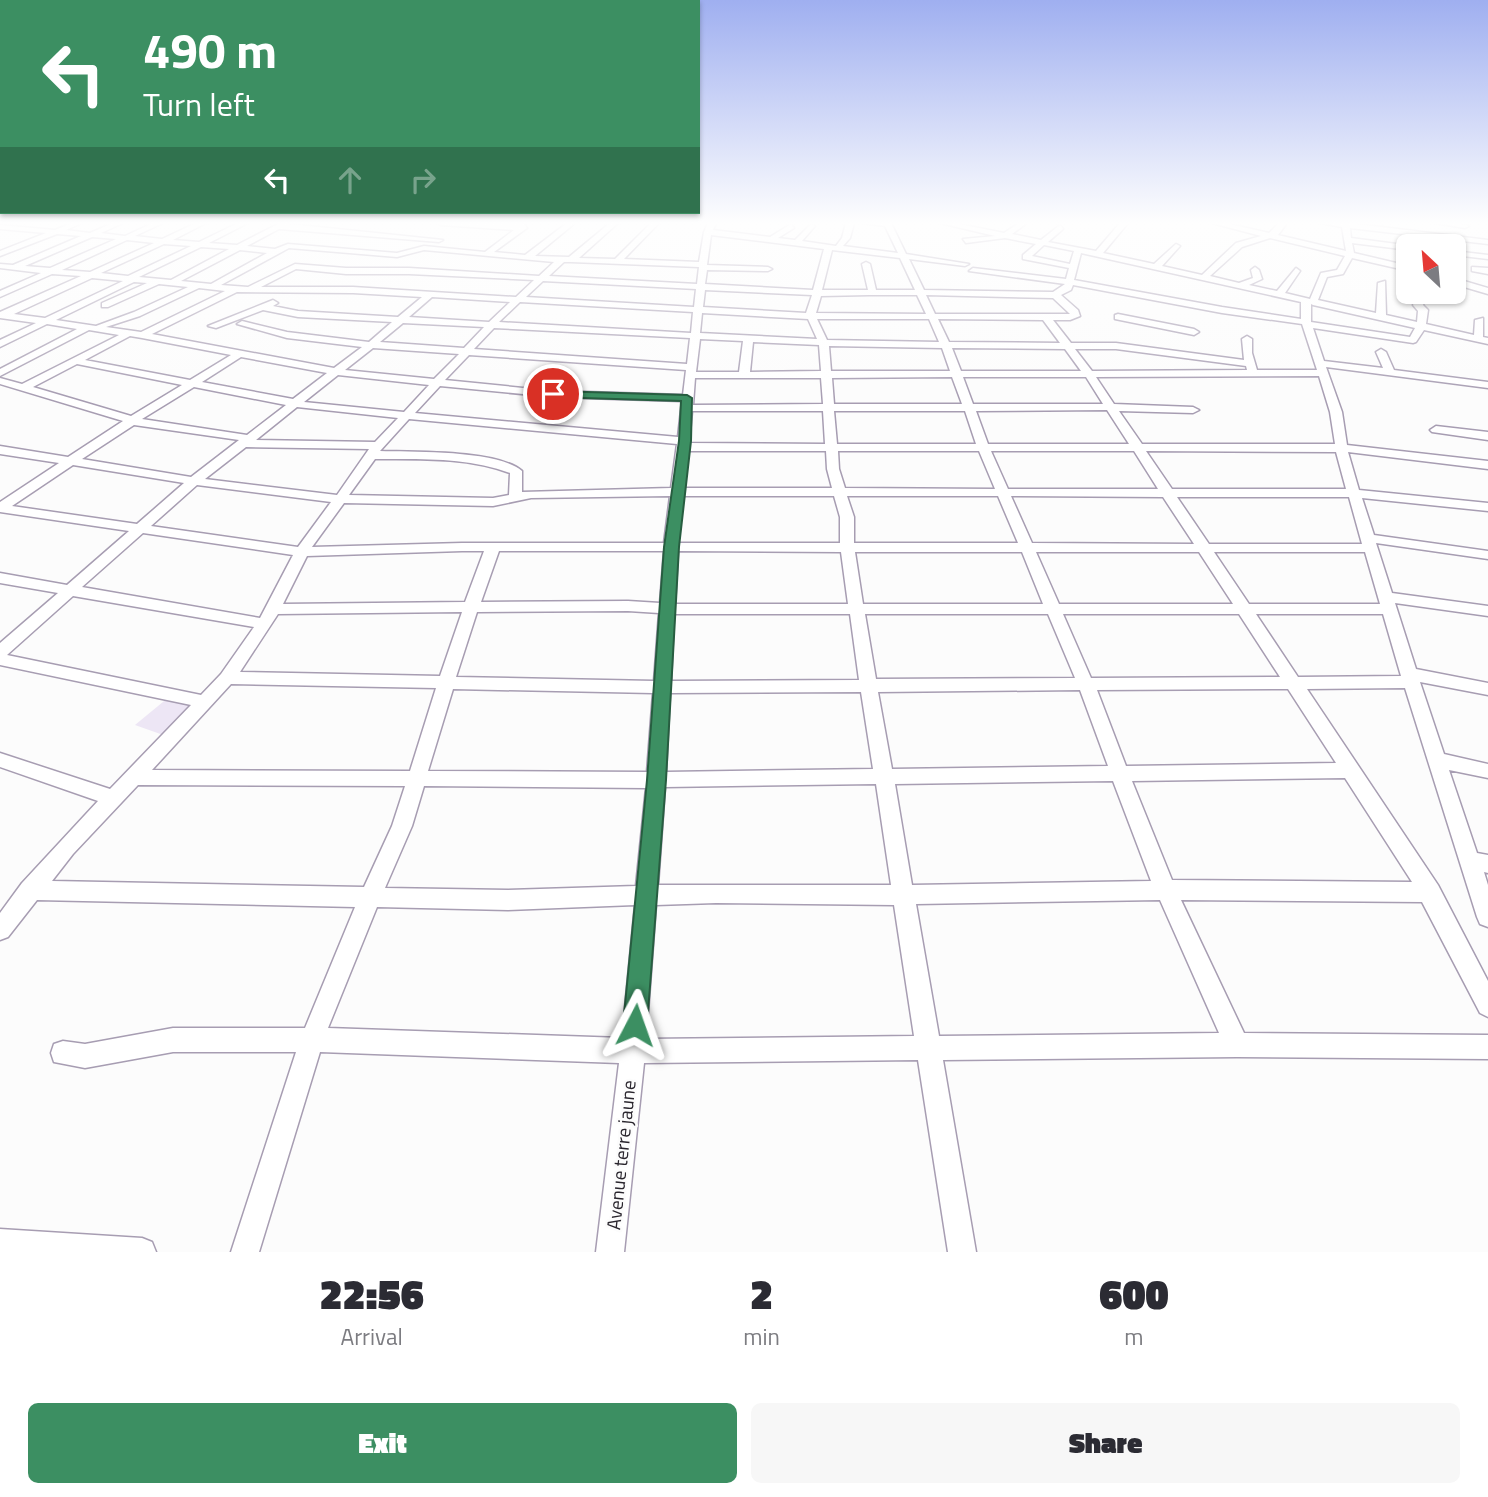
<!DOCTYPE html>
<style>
body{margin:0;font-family:"Titillium Web",sans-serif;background:#f7f7f7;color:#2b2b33;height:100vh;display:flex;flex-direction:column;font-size:26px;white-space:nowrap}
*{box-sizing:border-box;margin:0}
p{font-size:23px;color:#7c7c81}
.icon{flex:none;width:38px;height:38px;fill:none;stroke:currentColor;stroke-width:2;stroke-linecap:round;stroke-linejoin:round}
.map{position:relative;height:1252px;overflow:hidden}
.side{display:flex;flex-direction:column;background:#fff;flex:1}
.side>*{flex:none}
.top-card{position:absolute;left:0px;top:0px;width:700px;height:214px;box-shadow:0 2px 5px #0004;background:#3c8f62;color:#fff;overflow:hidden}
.needle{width:46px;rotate:334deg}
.controls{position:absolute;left:1396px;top:234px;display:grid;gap:14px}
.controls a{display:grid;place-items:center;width:70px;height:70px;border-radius:10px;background:#fff;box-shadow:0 2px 5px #0004;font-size:35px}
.pin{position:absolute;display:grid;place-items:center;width:60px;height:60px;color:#fff;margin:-30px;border:4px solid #fff;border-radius:50%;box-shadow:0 2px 7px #0007}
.me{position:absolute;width:77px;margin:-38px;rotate:4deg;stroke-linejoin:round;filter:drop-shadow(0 0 5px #0008)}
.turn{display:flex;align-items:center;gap:24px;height:147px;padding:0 28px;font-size:32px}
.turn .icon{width:91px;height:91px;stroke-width:2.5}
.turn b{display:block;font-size:49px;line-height:60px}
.lanes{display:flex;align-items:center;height:66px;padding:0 28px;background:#0003;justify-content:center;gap:35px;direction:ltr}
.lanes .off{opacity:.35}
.eta{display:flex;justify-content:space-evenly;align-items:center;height:119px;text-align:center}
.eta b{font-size:42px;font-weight:800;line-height:49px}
.cta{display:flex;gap:14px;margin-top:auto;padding:14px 28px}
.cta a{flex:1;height:80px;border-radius:10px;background:#3c8f62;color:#fff;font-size:28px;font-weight:800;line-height:80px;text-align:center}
.cta a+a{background:#f7f7f7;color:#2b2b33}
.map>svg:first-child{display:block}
.green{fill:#ede6f5}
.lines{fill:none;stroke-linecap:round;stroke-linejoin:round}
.minor-casing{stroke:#a79db2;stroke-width:3}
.minor{fill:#fff;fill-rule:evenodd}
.route{fill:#3c8f62;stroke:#275d40;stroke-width:2}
.labels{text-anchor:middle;stroke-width:5;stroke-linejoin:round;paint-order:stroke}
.street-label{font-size:19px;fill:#29252d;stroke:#fcfcfc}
</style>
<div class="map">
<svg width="1488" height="1252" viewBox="0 0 1488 1252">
<rect width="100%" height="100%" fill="#fcfcfc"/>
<!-- green -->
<path class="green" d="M169,697l30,10 -33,29 -31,-11z"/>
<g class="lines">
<!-- minor casing -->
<g class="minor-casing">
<g id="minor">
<path d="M72,223h10l-16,7 24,3 23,-10h10l-22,10 24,3 28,-13h10l-28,13 27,3 34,-16h10l-33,17 26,2 39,-19h10l-39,20 28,2 43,-22 163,17 -4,2 -160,-13 -32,17 28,3 13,-5 109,9 27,-7 61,6 29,-22 -73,-5 -4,-2 87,1 3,4 -33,24 31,3 42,-32h8l-40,33 34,1 41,-34h8l-39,35 36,1 36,-36h8l-35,36 75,3 5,-30 4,-9h8l-3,7 57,7 21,-13 3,4 -16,10 17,2 16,-16 4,2 -13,15 34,5 6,-8 4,-15h8l-4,15 -7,8 55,7 -13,-27 -23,-3h29l15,31 63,10 -4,2 -56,-7 15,31 129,2 12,-8 -96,-13 4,-3 93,11 3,-11 -46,-9v-4l13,-11 -31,-6 -39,5 -3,-4 32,-3 -55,-13h14l50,10 15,-10h8l-15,11 29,6 19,-15 3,4 -15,13 48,9 24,-28h8l-25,30 51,11 22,-20 4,2 -18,20 40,9 34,-32 25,-7 -49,-13h13l44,10 10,-10h8l-9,12 68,16 -4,-24 -22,-4h29l139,17v4l-138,-16 1,10 61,8 -3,1v3l-57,-7 2,10 55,13v5l-57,-13 -9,16 -16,3 -9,23 58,13 2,-30 7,-2 1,34 31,7 1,-11 -5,-6 5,-13h9l-4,13 5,5 -2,14 48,11 1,-15 8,-2v19l5,1v6l-64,-14 -8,12 -3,1 -100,-15 11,33 59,7 -7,-16 5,-3 5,3 8,18 94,12v6l-162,-21 16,45 5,33 141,16v8l-140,-17 11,38 129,13v8l-126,-13 12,37 114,16v8l-112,-16 16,50 96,13v10l-93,-13 21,66 72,14v12l-68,-13 24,72 44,10v14l-39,-8 28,83 11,2v18l-4,-1 4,13v42l-8,-3 -3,-7 -72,-229 -98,1 131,196 50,96v36l-8,-4 -58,-111 -241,-2 63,133 244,2v24l-251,-2 -294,3 33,192h-28l-30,-192 -274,3 -20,189h-28l23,-189 -299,-11 -61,200h-28l65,-200h-123l-88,16 -31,-6 -3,-9 3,-9 9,-3 22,3 88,-16h132l50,-121 -318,-7 -29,37 -8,3v-27l22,-30 76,-82 -98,-34v-14l110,36 81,-84 -191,-40v-22l58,-50 -58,-10v-10l67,12 62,-54 -129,-19v-10l59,-39 -59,-9v-8l68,11 55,-36 -123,-37v-6l22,6 97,-49 -30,-5 -89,46v-7l77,-40 -30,-5 -47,23v-7l36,-17 -36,-5v-6l81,-36 -29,-2 -52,23v-6l41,-18 -41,-5v-4l13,1 68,-29 -24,-2 -57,22v-5l46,-18 -46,-4v-4l55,5zM711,235l113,14 -11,41 -108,-6 2,-14 61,1 4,-2 -4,-2 -61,-2zM92,237l24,2 -66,29 -25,-2zM1270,238l75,18 -8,14 -16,3 -11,26 -25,-6 15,-22 -4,-3 -19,23 -28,-6 13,-6 -3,-9 -4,-3 -4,3 2,8 -14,5 -29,-7 32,-29zM127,240l27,3 -64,29 -28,-2zM164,244l27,2 -63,30 -27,-3zM1044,245l30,6 -4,13 -38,-8zM201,247l28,2 -58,31 -32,-3zM289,248l108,9 27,-7 130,12 -15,14 -130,-8h-63l-51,-4 -47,23 -27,-2zM240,250l27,3 -56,31 -30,-3zM832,250l68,8 15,32h-39l-6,-26 -4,-2 -4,2 6,26h-46zM1081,253l220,49v17l-79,-12 -148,-27zM564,262h7l128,5 -2,17 -148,-8zM296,269l50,5h63l125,6 -18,17 -163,-10h-92zM92,278l31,3 -78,37 -31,-4zM543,281l153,8 -2,18 -168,-10zM134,282l13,1 -45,20v4h6l51,-23 29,3 -54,25 -38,14 -40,-6zM1073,285l149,28 80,11 15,46h-60l-5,-17v-14l-5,-3 -5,3 2,21 -128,-17h-45l-18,-23h17l10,-4 -2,-6 -17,-15 10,-5zM199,288l26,3 -84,41 -35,-5 34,-11zM705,290l107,5 -6,18 -103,-6zM237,292l116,1 69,4 -24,20 -100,-6 -25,-5 5,-3 -5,-3 -65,26 8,2 47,-18 35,7 94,5 -23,20 -82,-10 -45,-11 -5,3 50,14 75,9 -28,21 -182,-34zM869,295h48l9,19 -110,-1 5,-17zM926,295l127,3 17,16h-135zM432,297l78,5 -21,20 -80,-5zM520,302l173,10 -2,21 -192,-11zM1311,304l2,1 102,23 -5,9 -99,-15zM702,313l106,6 9,20 -117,-6zM817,319h112l10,23 -112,-2zM938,319l105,1 17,23 -111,-1zM403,323l81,4 -20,21 -84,-6zM494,328l196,10 -3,26 -213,-15zM130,336l12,2 89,17 -41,25 -105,-20zM700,339l43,2 -4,31h-43zM753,342l66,3 2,26 -71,1zM829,346l113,2 8,23h-119zM373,348l86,6 -25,25 -89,-9zM952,348l113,1 16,22h-120zM1075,349h41l130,17 1,4 -155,1zM469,355l217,15 -3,25 -130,-4 -108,-11zM241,357l86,16 -34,26 -91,-17zM77,364l105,21 -51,31 -98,-29zM338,375l91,10 -25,27 -100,-10zM1319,376l11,36 5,32h-193l-23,-33 74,2 6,-3 -6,-3 -79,-3 -18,-27zM952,377l10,27h-128l-2,-26zM963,377h123l17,27h-130zM695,378h126l2,26 -130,1zM440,386l113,11 129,4 -4,36 -263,-24zM194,387l92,18 -39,30 -105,-16zM297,407l101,11 -23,24 -119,-2zM1107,410l22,34h-141l-12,-33zM692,411h131l2,33 -136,-1zM834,411h131l11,33h-139zM409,419l268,25 -6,44 -149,4v-21c-24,-21 -108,-19 -142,-20zM134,425l105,15 -48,37 -109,-18zM246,447l123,2 -32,46 -132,-16zM688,451h138l1,18 5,19h-148zM838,451h141l16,38 -150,-1 -6,-19zM991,451h143l24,38h-150zM1146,451l190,1 10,37h-174zM375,459c45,0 92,-2 135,14l-1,22 -16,3 -144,-3zM73,465l111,18 -47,41 -125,-18zM197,485l134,17 -33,45 -147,-21zM670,496l-6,47h-202l-150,4 32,-44 149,3 38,-8zM683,496h151l6,21v26h-162zM847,496h151l20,47h-164v-26zM1011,496l152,1 31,47 -162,-1zM1177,497h172l13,47h-153zM143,533l150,22 -33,63 -178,-31zM462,551h22l-19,51 -182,2 24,-48zM499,551h165l-4,52 -32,-2 -147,1zM678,551l163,1 7,52h-173zM855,552h167l21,52h-180zM1036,552h163l34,52h-174zM1214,552h151l15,52h-131zM73,596l181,31 -33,47 -20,21 -194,-40zM628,611l31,2 -5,68 -198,-4 21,-65zM462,612l-22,64 -200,-4 38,-58zM674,614h176l9,66 -188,1zM865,614h183l27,64 -199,1zM1063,614h176l41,63 -189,1zM1256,614h127l18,62 -103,1zM231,684l205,4 -26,83 -258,-1zM453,689l200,4 -6,79 -219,-1zM1288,689l48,74 -210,3 -29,-76zM1080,690l28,76 -216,3 -14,-77zM861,692l12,77 -207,3 4,-79zM1345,778l67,104 -240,-2 -40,-99zM1113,781l38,100 -239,4 -17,-101zM876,784l15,101h-233l7,-98zM138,785l267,1 -13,40 -28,61 -312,-6 21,-27zM424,786l222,2 -10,98 -128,4 -123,-2 27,-62zM1160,900l59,133 -280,3 -23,-132zM716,903l178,2 20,131 -268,3 10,-134zM635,905l-13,133 -294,-10 49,-121 131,3z"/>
<path d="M1435,223h22l12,3 -4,2z"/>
<path d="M1454,251l34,4v4l-34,-4z"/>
<path d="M1472,267l16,1v6l-16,-3z"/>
<path d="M1454,278l34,10v6l-34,-10z"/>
<path d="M1118,314l76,15 5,3 -5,3 -79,-16v-4z"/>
<path d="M1436,426l52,6v8l-56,-8 -2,-2z"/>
<path d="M0,1229l142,9 10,4 4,10h-156z"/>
</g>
</g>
<!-- minor -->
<use href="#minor" class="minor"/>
</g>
<!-- sky -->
<linearGradient id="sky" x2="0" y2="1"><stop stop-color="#9faff0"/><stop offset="0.56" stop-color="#fefefe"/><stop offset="1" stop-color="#fefefe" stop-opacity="0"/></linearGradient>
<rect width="1488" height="398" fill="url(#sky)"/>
<!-- route -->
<path class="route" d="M553,391l134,4 5,3 -1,43 -12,106 -13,233 -19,245 -4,9 -8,3 -9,-3 -3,-9 24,-245 17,-233 15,-106 2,-40 -132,-4v-5z"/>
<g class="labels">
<!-- street labels -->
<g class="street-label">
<text transform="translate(621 1155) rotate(-84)" y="7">Avenue terre jaune</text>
</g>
</g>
</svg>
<div class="controls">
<a><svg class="needle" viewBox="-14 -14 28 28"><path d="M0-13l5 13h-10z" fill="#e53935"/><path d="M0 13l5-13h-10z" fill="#7c7c81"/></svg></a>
</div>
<div class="pin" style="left:553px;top:394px;background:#d93025"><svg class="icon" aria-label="arrive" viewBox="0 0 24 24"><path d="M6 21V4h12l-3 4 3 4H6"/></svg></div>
<svg class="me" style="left:635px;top:1025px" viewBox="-20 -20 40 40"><path d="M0-17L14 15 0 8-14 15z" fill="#3c8f62" stroke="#fff" stroke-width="4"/></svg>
<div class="top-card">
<div class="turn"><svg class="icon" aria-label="left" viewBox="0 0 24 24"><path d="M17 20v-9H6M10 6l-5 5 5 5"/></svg><div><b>490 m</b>Turn left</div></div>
<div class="lanes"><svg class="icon" aria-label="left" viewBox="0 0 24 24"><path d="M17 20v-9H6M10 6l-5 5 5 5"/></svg><svg class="icon off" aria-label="ahead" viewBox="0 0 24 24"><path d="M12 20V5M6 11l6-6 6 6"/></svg><svg class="icon off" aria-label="right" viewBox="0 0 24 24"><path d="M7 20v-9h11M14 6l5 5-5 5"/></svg></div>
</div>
</div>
<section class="side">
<div class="eta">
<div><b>22:56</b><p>Arrival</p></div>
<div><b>2</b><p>min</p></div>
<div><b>600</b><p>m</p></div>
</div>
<div class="cta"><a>Exit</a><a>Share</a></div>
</section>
